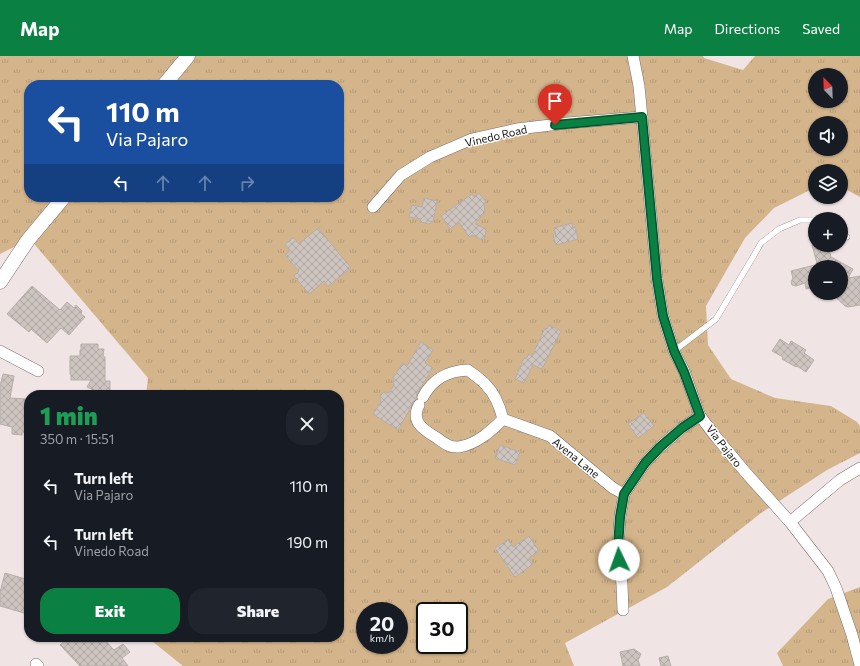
<!DOCTYPE html>
<meta charset="utf-8">
<style>
body{margin:0;font-family:Commissioner,sans-serif;background:#20242c;color:#f1f3f6;height:100vh;display:flex;flex-direction:column;font-size:15px;white-space:nowrap}
*{box-sizing:border-box;margin:0}
p{font-size:13px;color:#9ea1a6}
.icon{flex:none;width:22px;height:22px;fill:none;stroke:currentColor;stroke-width:2;stroke-linecap:round;stroke-linejoin:round}
.map{position:relative;flex:1;overflow:hidden}
.sheet{position:absolute;left:24px;top:334px;width:320px;height:252px;display:flex;flex-direction:column;background:#171b24;border-radius:16px;box-shadow:0 1px 3px #0004}
.sheet>*{flex:none}
.banner{position:absolute;left:24px;top:24px;width:320px;height:122px;border-radius:16px;box-shadow:0 1px 3px #0004;background:#1a4fa0;color:#fff;overflow:hidden}
.needle{width:26px;rotate:337deg}
.fabs{position:absolute;left:808px;top:12px;display:grid;gap:8px}
.fabs a{display:grid;place-items:center;width:40px;height:40px;border-radius:50%;background:#171b24;box-shadow:0 1px 3px #0004;font-size:20px}
.speed{position:absolute;left:356px;top:546px;display:flex;gap:8px;font-size:20px;font-weight:700;text-align:center}
.speed>*{display:grid;place-content:center;width:52px;height:52px;border-radius:50%;background:#171b24;box-shadow:0 1px 3px #0004;line-height:1}
.speed small{font-size:10px;font-weight:400}
.speed .limit{border:2px solid #111;border-radius:6px;background:#fff;color:#111}
.pin{position:absolute;display:grid;place-items:center;width:34px;height:34px;color:#fff;margin:-41px -17px;border-radius:50% 50% 50% 0;rotate:-45deg;box-shadow:0 0 4px #0007}
.pin .icon{rotate:45deg}
.me{position:absolute;width:44px;margin:-22px;rotate:357deg;stroke-linejoin:round;filter:drop-shadow(0 0 3px #0008)}
.turn{display:flex;align-items:center;gap:14px;height:84px;padding:0 16px;font-size:18px}
.turn .icon{width:52px;height:52px;stroke-width:2.5}
.turn b{display:block;font-size:28px;line-height:34px}
.lanes{display:flex;align-items:center;height:38px;padding:0 16px;background:#0003;justify-content:center;gap:20px;direction:ltr}
.lanes .off{opacity:.35}
.round{display:grid;place-items:center;flex:none;width:42px;height:42px;border-radius:16px;background:#20242c}
.head{display:flex;align-items:center;justify-content:space-between;height:68px;padding:0 16px}
h1{font-size:24px;font-weight:800;line-height:30px;color:#1e9e55}
.primary-button{display:flex;gap:8px;margin-top:auto;padding:8px 16px}
.primary-button a{flex:1;height:46px;border-radius:16px;background:#0b8043;color:#fff;font-size:16px;font-weight:800;line-height:46px;text-align:center}
.primary-button a+a{background:#20242c;color:#f1f3f6}
ul{padding:0;list-style:none}
li{display:flex;align-items:center;gap:12px;height:56px;padding:0 16px}
li div{flex:1}
li b{display:block;font-size:15px}
li em{font-style:normal}
header{display:flex;align-items:center;gap:24px;box-sizing:border-box;height:56px;padding:0 20px;background:#0b8043;color:#fff}
header strong{font-size:19px}
nav{display:flex;gap:22px;margin-inline-start:auto;font-size:14px}
.map>svg:first-child{display:block}
.grass{fill:url(#grass-tufts);fill-rule:evenodd}
.building{fill:url(#building-cross-hatch);stroke:#b6aea9}
.lines{fill:none;stroke-linecap:round;stroke-linejoin:round}
.service-casing{stroke:#7a706f;stroke-width:6}
.minor-casing{stroke:#7a706f;stroke-width:12}
.tertiary-casing{stroke:#7a706f;stroke-width:15}
.service{stroke:#fff;stroke-width:5.5}
.minor{stroke:#fff;stroke-width:11}
.tertiary{stroke:#fff;stroke-width:14}
.route-casing{stroke:#07532c;stroke-width:10}
.route{stroke:#0b8043;stroke-width:7}
.labels{text-anchor:middle;stroke-width:3;stroke-linejoin:round;paint-order:stroke}
.street-label{font-size:11px;fill:#171313;stroke:#fff}
</style>
<header>
<strong>Map</strong>
<nav><a>Map</a><a>Directions</a><a>Saved</a></nav>
</header>
<div class="map">
<svg width="860" height="610" viewBox="0 0 860 610">
<defs>
<pattern id="grass-tufts" width="24" height="20" patternUnits="userSpaceOnUse"><rect width="24" height="20" fill="#d3b48b"/><path d="M3 7l-1-3M5 7V3M7 7l1-3M15 17l-1-3M17 17v-4M19 17l1-3" fill="none" stroke="#b49a77"/></pattern>
<pattern id="building-cross-hatch" width="8" height="8" patternUnits="userSpaceOnUse"><rect width="8" height="8" fill="#cdc4bf"/><path d="M0 0l8 8M0 8l8-8" fill="none" stroke="#afa8a3"/></pattern>
</defs>
<rect width="100%" height="100%" fill="#f0e5e4"/>
<!-- grass -->
<g class="grass">
<path d="M0,0h703l1,2 39,12 12,-14h105v141l-15,-8h-4v-18h-26v18h-3l-38,19 -29,30 -39,68 2,39 23,34 44,19 56,8 26,16 3,4v27l-33,17 -66,43 -94,74 -102,56 9,23h-391l-36,-29h192v-242h-193l2,-17 -118,-139 -30,15zM815,19h26v26h-26zM29,29h310v112h-310zM815,67h26v26h-26zM365,555h34v34h-34zM425,555h34v34h-34z"/>
<path d="M860,531v79h-77l-6,-13 51,-54z"/>
</g>
<!-- building -->
<g class="building">
<path d="M479,137l7,9 -2,1 1,9 -10,12 11,5 -1,8 -3,3 -10,-5 -3,2 -10,-15 -9,7 -9,-13 31,-22 2,3z"/>
<path d="M424,142l13,3 -4,21 -2,-1 -1,3 -10,-2 1,-3 -12,-2 3,-12 10,2z"/>
<path d="M572,167l1,5 2,-1 3,12 -22,6 -3,-10 3,-1 -2,-6z"/>
<path d="M318,172l33,40 -23,18 -4,-5 -15,13 -15,-18 5,-5 -14,-16 5,-4 -5,-7 8,-6 6,6z"/>
<path d="M812,189h16l3,12 22,12 -5,9 12,-2v29l-12,2 -3,-1 -14,-13h10v-26h-23z"/>
<path d="M815,209v22l-9,2 -1,-6 -9,3 -4,-1 -1,-3 2,-4 -2,-7z"/>
<path d="M32,230l28,24 7,-8 7,6 2,-3 6,6 -1,3 4,3 -16,18 -8,-7 -14,15 -16,-14 -2,3 -22,-18z"/>
<path d="M549,269l12,6 -19,38 -9,-4 -9,18 -9,-4 9,-21 2,1 3,-5 3,2 13,-28 2,1z"/>
<path d="M780,283l9,6 2,-4 15,9 -2,3 10,7 -8,12 -9,-6 -1,1 -14,-8 1,-2 -11,-6z"/>
<path d="M421,286l12,8 -8,13 8,5 -16,25 -1,6 -3,3 -3,7 -12,21 -25,-16 8,-12 -1,-4 1,-4 4,-2 4,1 5,-8 -1,-7 10,-15 4,3z"/>
<path d="M81,288h17v5h6l-1,6 1,2h1v24h5v11l-10,1 -13,-6 4,-7h-20v-6h-1v-18h10v-6h1z"/>
<path d="M3,318l11,2 -4,22 16,1v3l3,1v30l-7,-1v3l-10,-1v-7l-12,-3v-38z"/>
<path d="M644,357l10,13 -16,12 -10,-14z"/>
<path d="M500,389l20,7 -5,13 -20,-7z"/>
<path d="M529,480l10,15 -10,7 4,6 -18,13 -20,-29 13,-8 5,7z"/>
<path d="M5,517l24,7v26h-2l-3,7 -24,-7v-14z"/>
<path d="M69,581h33l12,13 9,-6 7,8 -8,6 6,8h-48l-20,-21z"/>
<path d="M634,593l7,5 -3,6 2,6h-17l-3,-14z"/>
<path d="M668,600l3,10h-10l-2,-8z"/>
</g>
<g class="lines">
<!-- service casing -->
<g class="service-casing">
<g id="service">
<path d="M841,176l6,5"/>
<path d="M674,295l42,-32 37,-62 8,-14 18,-14 21,-9h15"/>
</g>
</g>
<!-- minor casing -->
<g class="minor-casing">
<g id="minor">
<path d="M633,0l6,30 18,193 6,37 11,35 10,20 16,45 16,21 31,37 43,48 38,49 8,17 16,47 8,30"/>
<path d="M373,151l28,-32 29,-18 42,-18 45,-10 51,-6 74,-6"/>
<path d="M0,295l38,20"/>
<path d="M419,349c-9,17 5,25 18,33 7,5 13,10 22,9 18,-3 32,-16 44,-28 -3,-12 -8,-25 -17,-34 -5,-6 -12,-10 -18,-15 -20,1 -35,8 -45,27"/>
<path d="M503,363l47,17 63,52 11,6"/>
<path d="M790,466l50,-42 20,-12"/>
<path d="M623,554l-1,-25 -4,-38 2,-30 4,-23 21,-31 15,-16 22,-19 18,-12"/>
<path d="M36,608l2,2"/>
</g>
</g>
<!-- tertiary casing -->
<g class="tertiary-casing">
<g id="tertiary">
<path d="M164,29l24,-29"/>
<path d="M0,226l28,-42 36,-43"/>
</g>
</g>
<!-- service -->
<use href="#service" class="service"/>
<!-- minor -->
<use href="#minor" class="minor"/>
<!-- tertiary -->
<use href="#tertiary" class="tertiary"/>
</g>
<g class="lines">
<!-- route casing -->
<g class="route-casing">
<path id="route" d="M555,69l87,-8 15,162 6,37 11,35 10,21 16,44 -18,12 -22,19 -15,16 -21,31 -4,23 -2,30 1,13"/>
</g>
<!-- route -->
<use href="#route" class="route"/>
</g>
<g class="labels">
<!-- street labels -->
<g class="street-label">
<text transform="translate(496 80) rotate(-13)" y="4">Vinedo Road</text>
<text transform="translate(724 390) rotate(52)" y="4">Via Pajaro</text>
<text transform="translate(576 402) rotate(39)" y="4">Avena Lane</text>
</g>
</g>
</svg>
<div class="fabs">
<a><svg class="needle" viewBox="-14 -14 28 28"><path d="M0-13l5 13h-10z" fill="#e53935"/><path d="M0 13l5-13h-10z" fill="#9ea1a6"/></svg></a>
<a><svg class="icon" aria-label="sound" viewBox="0 0 24 24"><path d="M4 9h4l5-4v14l-5-4H4zM17 9q2 3 0 6"/></svg></a>
<a><svg class="icon" aria-label="layers" viewBox="0 0 24 24"><path d="M12 4l9 5-9 5-9-5zM3 14l9 5 9-5"/></svg></a>
<a>+</a>
<a>−</a>
</div>
<div class="speed"><div>20<small>km/h</small></div><div class="limit">30</div></div>
<div class="pin" style="left:555px;top:69px;background:#d93025"><svg class="icon" aria-label="arrive" viewBox="0 0 24 24"><path d="M6 21V4h12l-3 4 3 4H6"/></svg></div>
<svg class="me" style="left:619px;top:504px" viewBox="-20 -20 40 40"><circle r="19" fill="#fff"/><path d="M0-13L10 11 0 6-10 11z" fill="#0b8043"/></svg>
<div class="banner">
<div class="turn"><svg class="icon" aria-label="left" viewBox="0 0 24 24"><path d="M17 20v-9H6M10 6l-5 5 5 5"/></svg><div><b>110 m</b>Via Pajaro</div></div>
<div class="lanes"><svg class="icon" aria-label="left" viewBox="0 0 24 24"><path d="M17 20v-9H6M10 6l-5 5 5 5"/></svg><svg class="icon off" aria-label="ahead" viewBox="0 0 24 24"><path d="M12 20V5M6 11l6-6 6 6"/></svg><svg class="icon off" aria-label="ahead" viewBox="0 0 24 24"><path d="M12 20V5M6 11l6-6 6 6"/></svg><svg class="icon off" aria-label="right" viewBox="0 0 24 24"><path d="M7 20v-9h11M14 6l5 5-5 5"/></svg></div>
</div>
<section class="sheet">
<div class="head"><div><h1>1 min</h1><p>350 m · 15:51</p></div><a class="round"><svg class="icon" aria-label="close" viewBox="0 0 24 24"><path d="M6 6l12 12M18 6L6 18"/></svg></a></div>
<ul>
<li><svg class="icon" aria-label="left" viewBox="0 0 24 24"><path d="M17 20v-9H6M10 6l-5 5 5 5"/></svg><div><b>Turn left</b><p>Via Pajaro</p></div><em>110 m</em></li>
<li><svg class="icon" aria-label="left" viewBox="0 0 24 24"><path d="M17 20v-9H6M10 6l-5 5 5 5"/></svg><div><b>Turn left</b><p>Vinedo Road</p></div><em>190 m</em></li>
</ul>
<div class="primary-button"><a>Exit</a><a>Share</a></div>
</section>
</div>
